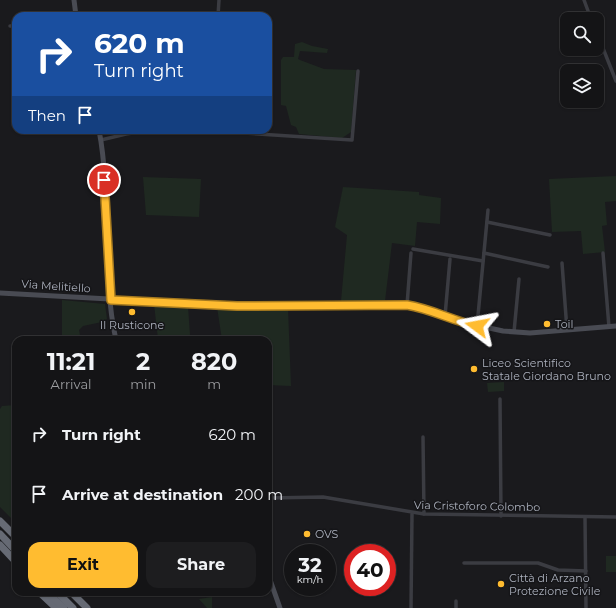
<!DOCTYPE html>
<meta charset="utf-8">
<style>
body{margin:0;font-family:Montserrat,sans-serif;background:#1d1d1f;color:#f1f3f6;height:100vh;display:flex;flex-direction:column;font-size:15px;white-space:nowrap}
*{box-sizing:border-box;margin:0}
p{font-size:13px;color:#9d9ea1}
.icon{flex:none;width:22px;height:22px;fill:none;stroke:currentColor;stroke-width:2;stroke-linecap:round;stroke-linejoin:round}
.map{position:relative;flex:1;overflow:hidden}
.details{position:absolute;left:12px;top:336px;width:260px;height:260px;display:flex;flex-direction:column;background:#141416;border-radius:12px;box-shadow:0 1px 3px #0004,0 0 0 1px #333335}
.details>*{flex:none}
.top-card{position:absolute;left:12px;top:12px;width:260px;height:122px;border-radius:12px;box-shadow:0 1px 3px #0004,0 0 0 1px #333335;background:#1a4fa0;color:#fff;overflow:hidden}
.buttons{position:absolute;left:560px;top:12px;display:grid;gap:8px}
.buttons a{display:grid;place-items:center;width:44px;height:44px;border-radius:8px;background:#141416;box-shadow:0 1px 3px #0004,0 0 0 1px #333335;font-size:20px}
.speed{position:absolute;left:284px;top:544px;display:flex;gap:8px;font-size:20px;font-weight:700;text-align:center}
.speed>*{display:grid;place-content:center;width:52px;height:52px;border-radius:50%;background:#141416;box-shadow:0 1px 3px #0004,0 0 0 1px #333335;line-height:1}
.speed small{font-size:10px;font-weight:400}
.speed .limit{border:6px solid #d22;background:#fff;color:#111}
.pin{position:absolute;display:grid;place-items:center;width:34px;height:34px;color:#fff;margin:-17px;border:2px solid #fff;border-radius:50%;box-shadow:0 1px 4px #0007}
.me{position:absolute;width:44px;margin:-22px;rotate:283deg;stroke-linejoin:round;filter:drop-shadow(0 0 3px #0008)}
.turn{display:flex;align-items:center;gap:14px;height:84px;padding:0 16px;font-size:18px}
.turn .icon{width:52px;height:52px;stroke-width:2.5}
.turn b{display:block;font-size:28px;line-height:34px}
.then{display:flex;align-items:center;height:38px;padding:0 16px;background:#0003;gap:8px;font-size:15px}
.eta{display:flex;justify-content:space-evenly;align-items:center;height:68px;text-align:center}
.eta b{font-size:24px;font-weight:700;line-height:28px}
.action{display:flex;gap:8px;margin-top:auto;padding:8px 16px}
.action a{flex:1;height:46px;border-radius:12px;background:#ffbc30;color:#111;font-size:16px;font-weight:700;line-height:46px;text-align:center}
.action a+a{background:#1d1d1f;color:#f1f3f6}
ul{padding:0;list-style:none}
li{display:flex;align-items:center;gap:12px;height:60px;padding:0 16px}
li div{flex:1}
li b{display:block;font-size:15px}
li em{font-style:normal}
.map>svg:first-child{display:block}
.green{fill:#1f2921}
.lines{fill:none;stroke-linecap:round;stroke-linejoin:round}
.street{stroke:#3b3c42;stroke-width:3.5}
.secondary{stroke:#494b53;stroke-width:5}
.highway{stroke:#666a74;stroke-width:7}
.route-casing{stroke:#a67a1f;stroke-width:10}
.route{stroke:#ffbc30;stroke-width:7}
.poi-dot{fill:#ffbc30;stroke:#151518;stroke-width:1.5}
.labels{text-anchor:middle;stroke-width:3;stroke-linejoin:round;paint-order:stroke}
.street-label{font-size:11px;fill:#acb1bd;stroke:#151518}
.poi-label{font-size:11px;fill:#acb1bd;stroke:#151518;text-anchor:start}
</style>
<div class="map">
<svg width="616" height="608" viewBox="0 0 616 608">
<rect width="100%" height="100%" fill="#1a1a1d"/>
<!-- green -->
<g class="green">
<path d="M302,42l10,4 16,3 -1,4 -27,-2 -2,8 2,1 24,9 32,1 -5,62 -9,6 -43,-4 -3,-7 -5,-2 -5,-19 -5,-1v-45l2,-3h11l1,-13z"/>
<path d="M616,176v25l-11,1 2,23 -5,1 3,26 -22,2 -2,-23 -29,1 -3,-53z"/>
<path d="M143,177l58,2 -2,38 -53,-2z"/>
<path d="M343,187l76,5v3l22,3 -1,26 -23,-2 -2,24 -23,-3 -7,58h-44l6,-66 -12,-8z"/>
<path d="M62,300l43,4 2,15 -5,3 -19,4 -4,4 2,10h-19z"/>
<path d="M154,304l34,2 2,29 -32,4z"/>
<path d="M217,307l37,2 34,-1 3,78 -23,-1v-45h-46z"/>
<path d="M504,382v9l-16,1 -1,-9z"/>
<path d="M16,405v118l-16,-16v-98l2,-3z"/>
<rect x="606" y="556" width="10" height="16"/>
<path d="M212,597v11h-5l-8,-9z"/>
</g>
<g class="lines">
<!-- street -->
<g class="street">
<path d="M584,0l7,19"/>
<path d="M218,16l1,-16"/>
<path d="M10,26h6"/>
<path d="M597,33l19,48"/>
<path d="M196,130l156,10 6,-69"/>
<path d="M101,140l25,-6 26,-4"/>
<path d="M487,222l63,13"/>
<path d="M413,249l70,12"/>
<path d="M484,253l64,14"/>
<path d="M603,253l6,74"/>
<path d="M562,263l5,67"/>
<path d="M407,305l4,-52"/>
<path d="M445,316l5,-57"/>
<path d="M477,326l11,-116"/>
<path d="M514,332l5,-53"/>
<path d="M500,399l1,117"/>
<path d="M423,437l1,77"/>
<path d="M268,498l55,-1 101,17 192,3"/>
<path d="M585,517l1,91"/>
<path d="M464,563h74l20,7 28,1"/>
<path d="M411,608l1,-94"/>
<path d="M456,608v-7"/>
</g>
<!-- secondary -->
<g class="secondary">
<path d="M74,0l2,16"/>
<path d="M99,130c13,68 2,143 17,210"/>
<path d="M0,293l237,13 170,-1 25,6 25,10 46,10 27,2 86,-7"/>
<path d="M268,574l12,34"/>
</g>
<!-- highway -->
<g class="highway">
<path d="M0,521l16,16"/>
<path d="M0,534l16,17"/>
<path d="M0,545l16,17"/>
<path d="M39,592l17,16"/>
<path d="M47,592l17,16"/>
<path d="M57,592l16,16"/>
<path d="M71,592l16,16"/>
</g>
</g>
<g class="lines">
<!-- route casing -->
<g class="route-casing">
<path id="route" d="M104,180l7,120 126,6 170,-1c25,4 46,16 70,21"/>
</g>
<!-- route -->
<use href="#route" class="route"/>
</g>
<!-- markers -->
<g class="poi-dot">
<circle cx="132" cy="312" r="4"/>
<circle cx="547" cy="324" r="4"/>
<circle cx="474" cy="369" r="4"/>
<circle cx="307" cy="534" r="4"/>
<circle cx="501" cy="584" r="4"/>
</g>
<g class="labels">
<!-- street labels -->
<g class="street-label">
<text transform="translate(56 286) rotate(4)" y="4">Via Melitiello</text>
<text transform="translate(477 506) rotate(1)" y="4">Via Cristoforo Colombo</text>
</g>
<!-- poi labels -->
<g class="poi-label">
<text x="555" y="328">Toil</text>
<text x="132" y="329" text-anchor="middle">Il Rusticone</text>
<text x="482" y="367">Liceo Scientifico<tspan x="482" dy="13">Statale Giordano Bruno</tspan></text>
<text x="315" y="538">OVS</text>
<text x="509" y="582">Città di Arzano<tspan x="509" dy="13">Protezione Civile</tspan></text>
</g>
</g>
</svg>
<div class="buttons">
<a><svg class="icon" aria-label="search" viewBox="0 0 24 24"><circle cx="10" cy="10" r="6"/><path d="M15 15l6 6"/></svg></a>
<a><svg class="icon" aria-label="layers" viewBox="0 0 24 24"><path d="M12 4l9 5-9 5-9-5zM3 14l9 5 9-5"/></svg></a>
</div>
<div class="speed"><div>32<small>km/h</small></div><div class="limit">40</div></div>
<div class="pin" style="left:104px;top:180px;background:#d93025"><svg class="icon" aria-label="arrive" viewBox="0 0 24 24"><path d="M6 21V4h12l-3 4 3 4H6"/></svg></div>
<svg class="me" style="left:477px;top:326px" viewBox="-20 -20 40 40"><path d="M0-17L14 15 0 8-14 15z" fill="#ffbc30" stroke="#fff" stroke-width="4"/></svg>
<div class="top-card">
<div class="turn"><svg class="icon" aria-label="right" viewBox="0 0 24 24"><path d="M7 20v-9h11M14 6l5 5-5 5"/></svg><div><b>620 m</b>Turn right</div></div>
<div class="then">Then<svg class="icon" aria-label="arrive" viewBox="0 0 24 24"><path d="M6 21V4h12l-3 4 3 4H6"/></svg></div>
</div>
<section class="details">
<div class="eta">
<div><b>11:21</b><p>Arrival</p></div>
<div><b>2</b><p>min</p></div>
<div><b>820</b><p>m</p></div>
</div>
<ul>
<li><svg class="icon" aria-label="right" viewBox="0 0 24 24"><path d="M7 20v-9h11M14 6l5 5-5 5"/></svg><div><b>Turn right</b></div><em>620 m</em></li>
<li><svg class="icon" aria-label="arrive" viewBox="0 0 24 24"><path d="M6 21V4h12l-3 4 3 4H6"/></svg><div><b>Arrive at destination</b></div><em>200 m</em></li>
</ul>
<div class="action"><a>Exit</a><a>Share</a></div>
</section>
</div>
